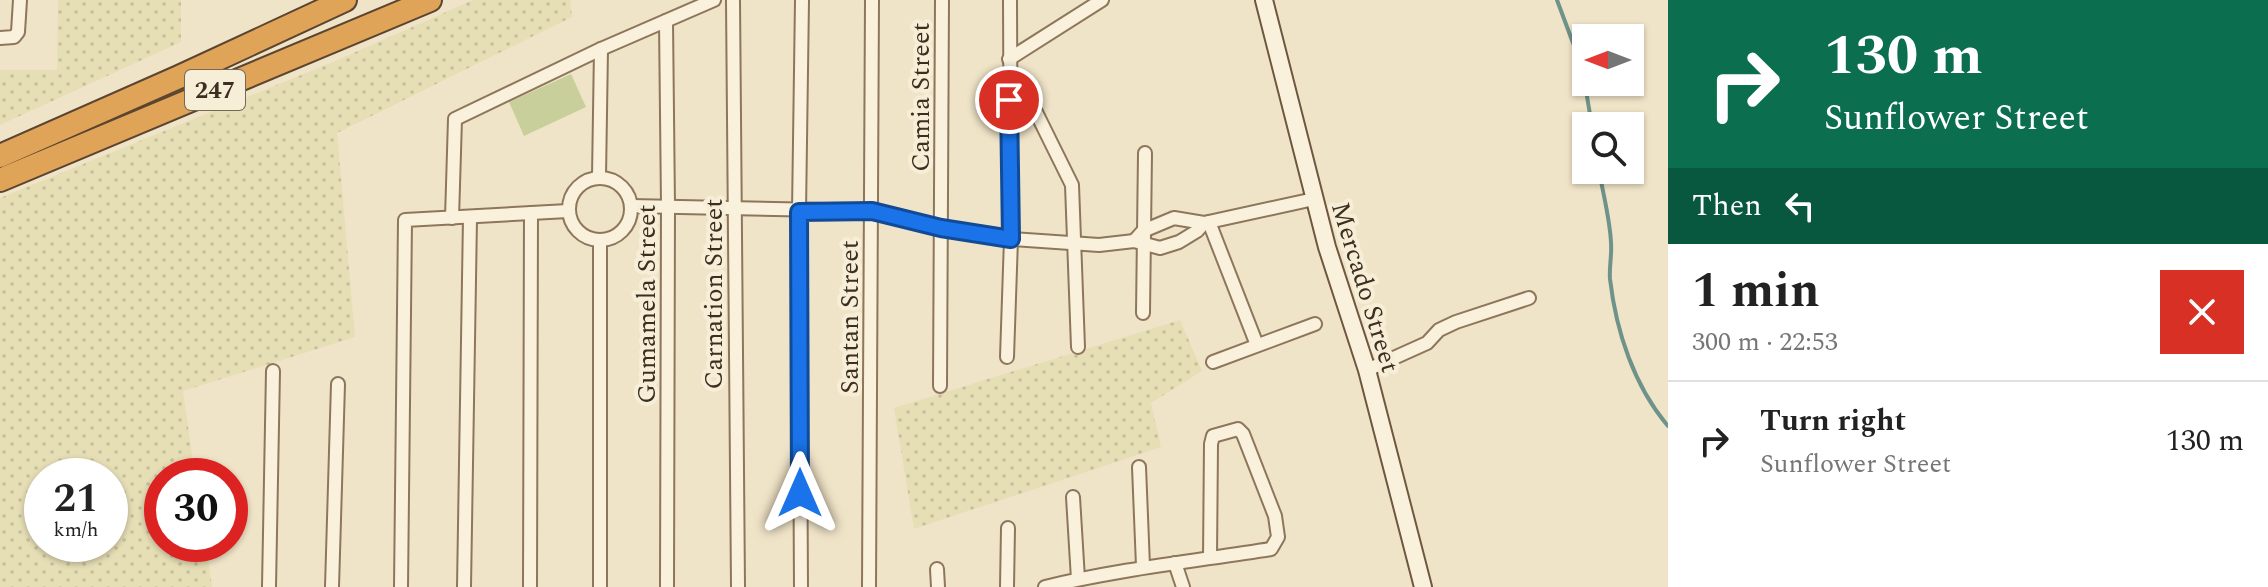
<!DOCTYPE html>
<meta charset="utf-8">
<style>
body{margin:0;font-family:Spectral,serif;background:#f6f6f6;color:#222;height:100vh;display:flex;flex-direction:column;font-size:30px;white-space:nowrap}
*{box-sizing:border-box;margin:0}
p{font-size:26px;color:#767676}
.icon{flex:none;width:44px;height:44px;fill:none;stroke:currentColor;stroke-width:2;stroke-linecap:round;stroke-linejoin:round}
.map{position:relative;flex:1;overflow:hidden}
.panel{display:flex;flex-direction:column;background:#fff;width:600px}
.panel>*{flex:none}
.guide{background:#0b6e4f;color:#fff;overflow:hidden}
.needle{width:52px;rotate:270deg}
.fabs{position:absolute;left:1572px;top:24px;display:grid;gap:16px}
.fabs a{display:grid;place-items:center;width:72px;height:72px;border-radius:0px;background:#fff;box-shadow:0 2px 6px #0004;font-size:40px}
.speed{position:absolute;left:24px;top:458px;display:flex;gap:16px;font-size:40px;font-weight:700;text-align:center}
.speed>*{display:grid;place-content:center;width:104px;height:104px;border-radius:50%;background:#fff;box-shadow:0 2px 6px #0004;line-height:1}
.speed small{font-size:20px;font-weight:400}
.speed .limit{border:12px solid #d22;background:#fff;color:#111}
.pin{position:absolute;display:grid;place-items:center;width:68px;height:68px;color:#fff;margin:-34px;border:4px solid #fff;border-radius:50%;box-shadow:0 2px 8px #0007}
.me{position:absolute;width:88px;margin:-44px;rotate:0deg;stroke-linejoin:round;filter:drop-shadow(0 0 6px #0008)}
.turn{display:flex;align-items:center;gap:28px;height:168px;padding:0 24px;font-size:36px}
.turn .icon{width:104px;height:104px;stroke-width:2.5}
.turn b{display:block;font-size:56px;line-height:68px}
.then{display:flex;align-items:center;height:76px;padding:0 24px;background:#0003;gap:16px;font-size:30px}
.round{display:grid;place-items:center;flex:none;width:84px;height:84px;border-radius:0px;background:#f6f6f6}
.summary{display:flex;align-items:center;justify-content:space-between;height:136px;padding:0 24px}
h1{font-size:48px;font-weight:700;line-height:60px}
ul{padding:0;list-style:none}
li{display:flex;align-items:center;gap:24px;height:120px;padding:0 24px;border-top:2px solid #e0e0e0}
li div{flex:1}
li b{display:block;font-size:30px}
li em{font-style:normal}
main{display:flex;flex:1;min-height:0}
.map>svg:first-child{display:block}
.farmland{fill:url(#farmland-dots);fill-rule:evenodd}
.green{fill:#c9cf9b}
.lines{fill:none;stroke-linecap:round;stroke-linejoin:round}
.stream{stroke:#6f938a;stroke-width:4}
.street-casing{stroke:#8d765c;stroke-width:16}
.secondary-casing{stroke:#6f573f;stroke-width:20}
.highway-casing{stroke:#5b4430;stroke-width:26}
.street{stroke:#faf1dc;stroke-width:12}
.secondary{stroke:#faf1dc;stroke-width:16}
.highway{stroke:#e0a458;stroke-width:22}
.route-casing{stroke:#114b97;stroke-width:20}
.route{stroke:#1a73e8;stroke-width:14}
.labels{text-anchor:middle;stroke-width:8;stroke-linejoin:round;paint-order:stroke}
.shield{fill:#f7eed8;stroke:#756857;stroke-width:2}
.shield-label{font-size:24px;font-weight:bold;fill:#3d2e20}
.street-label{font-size:26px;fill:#3d2e20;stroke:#f7eed8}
</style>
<main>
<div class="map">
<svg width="1668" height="587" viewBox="0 0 1668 587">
<defs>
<pattern id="farmland-dots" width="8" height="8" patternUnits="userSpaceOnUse" patternTransform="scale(2)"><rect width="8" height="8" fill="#e6deb5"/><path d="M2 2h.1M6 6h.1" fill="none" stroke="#c6bf9b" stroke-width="1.8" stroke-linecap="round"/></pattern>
</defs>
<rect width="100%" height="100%" fill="#f0e4c8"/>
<!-- farmland -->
<g class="farmland">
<path d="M58,0h123v42l-181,83v-55h57z"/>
<path d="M473,0h97l2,17 -235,116 18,204 -172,54 12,85h-33v68h44l6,43h-212v-389l333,-136zM42,476h68v68h-68z"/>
<path d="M1180,320l22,51 -51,32 10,44 -247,82 -20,-121z"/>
</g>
<!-- green -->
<path class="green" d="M571,74l15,33 -62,29 -15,-34z"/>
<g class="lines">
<!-- stream -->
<g class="stream">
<path d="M1557,0l25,67 10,59"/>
<path d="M1599,170c4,24 11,49 12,73 1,12 -2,24 -1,36 6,52 24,107 58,147"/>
</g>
<!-- street casing -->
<g class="street-casing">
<g id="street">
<path d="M733,0l5,587"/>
<path d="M666,21l2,186 -1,380"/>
<path d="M0,38l14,-1 4,-5 2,-32"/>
<path d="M1009,59l93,-59"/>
<path d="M1009,72l18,22 45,91 6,162"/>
<path d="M599,177l2,-128"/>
<circle cx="600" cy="209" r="31"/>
<path d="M631,206l241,5 69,17 70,11 88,6 35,-4 26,7 19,-6 18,-11 7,-8"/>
<path d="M452,218l3,-99 146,-70 113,-49"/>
<path d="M1209,222l48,123"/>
<path d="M600,241v346"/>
<path d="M1134,241l9,-10 31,-13 30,5 110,-24"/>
<path d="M1143,313l2,-160"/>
<path d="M1007,357l4,-118 -1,-239"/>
<path d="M1213,362l102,-38"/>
<path d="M1367,370l60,-27 12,-13 17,-8 73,-24"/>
<path d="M940,386l2,-386"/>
<path d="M1139,467l4,99"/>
<path d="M1073,497l5,82"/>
<path d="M1175,563l8,24"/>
<path d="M937,569l1,18"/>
<path d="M269,587l4,-216"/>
<path d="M332,587l6,-203"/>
<path d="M401,587l4,-367 163,-9"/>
<path d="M464,587l6,-369"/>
<path d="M530,587l1,-374"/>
<path d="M801,587l-2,-375 3,-212"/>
<path d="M869,587l3,-587"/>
<path d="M1007,587l1,-59"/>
<path d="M1045,587c75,-18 150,-26 226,-38l7,-12 -3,-21 -32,-82 -5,-5 -25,7 -2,8 -1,114"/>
</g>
</g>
<!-- secondary casing -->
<g class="secondary-casing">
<path id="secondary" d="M1264,0l63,247 40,123 56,217"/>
</g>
<!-- highway casing -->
<g class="highway-casing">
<g id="highway">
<path d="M0,156l179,-79 166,-77"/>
<path d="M0,180l430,-180"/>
</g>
</g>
<!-- street -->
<use href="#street" class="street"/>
<!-- secondary -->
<use href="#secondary" class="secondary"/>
<!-- highway -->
<use href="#highway" class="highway"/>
</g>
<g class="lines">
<!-- route casing -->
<g class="route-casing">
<path id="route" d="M800,493l-1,-281 73,-1 69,17 70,11 -2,-139"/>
</g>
<!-- route -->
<use href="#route" class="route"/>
</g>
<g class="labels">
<!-- shield labels -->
<rect class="shield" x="185" y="70" width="60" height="40" rx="6"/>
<g class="shield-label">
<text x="215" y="98">247</text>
</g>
<!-- street labels -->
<g class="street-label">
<text transform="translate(920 97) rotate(-90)" y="9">Camia Street</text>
<text transform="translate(1366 287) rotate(73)" y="9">Mercado Street</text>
<text transform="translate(713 294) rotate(-90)" y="9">Carnation Street</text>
<text transform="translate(646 304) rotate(-90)" y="9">Gumamela Street</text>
<text transform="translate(849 317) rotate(-90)" y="9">Santan Street</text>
</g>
</g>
</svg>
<div class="fabs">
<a><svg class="needle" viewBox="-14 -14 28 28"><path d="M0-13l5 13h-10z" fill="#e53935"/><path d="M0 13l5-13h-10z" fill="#767676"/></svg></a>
<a><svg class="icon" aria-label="search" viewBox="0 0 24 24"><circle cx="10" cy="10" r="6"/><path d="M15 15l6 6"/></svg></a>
</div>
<div class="speed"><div>21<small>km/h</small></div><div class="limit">30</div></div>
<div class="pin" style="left:1009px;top:100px;background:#d93025"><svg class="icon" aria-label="arrive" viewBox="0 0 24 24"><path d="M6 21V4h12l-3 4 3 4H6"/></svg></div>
<svg class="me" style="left:800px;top:493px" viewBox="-20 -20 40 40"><path d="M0-17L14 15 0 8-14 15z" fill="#1a73e8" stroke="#fff" stroke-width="4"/></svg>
</div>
<section class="panel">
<div class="guide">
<div class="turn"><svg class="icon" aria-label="right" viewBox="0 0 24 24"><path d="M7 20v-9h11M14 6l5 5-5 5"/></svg><div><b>130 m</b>Sunflower Street</div></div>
<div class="then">Then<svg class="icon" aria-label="left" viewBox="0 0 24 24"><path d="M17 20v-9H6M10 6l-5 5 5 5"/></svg></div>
</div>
<div class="summary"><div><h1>1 min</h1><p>300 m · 22:53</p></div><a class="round" style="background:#d93025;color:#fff"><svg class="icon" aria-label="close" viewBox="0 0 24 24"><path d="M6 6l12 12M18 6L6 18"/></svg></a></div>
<ul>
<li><svg class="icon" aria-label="right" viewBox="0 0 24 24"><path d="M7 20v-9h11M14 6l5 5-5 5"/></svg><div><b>Turn right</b><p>Sunflower Street</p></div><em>130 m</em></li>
</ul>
</section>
</main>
